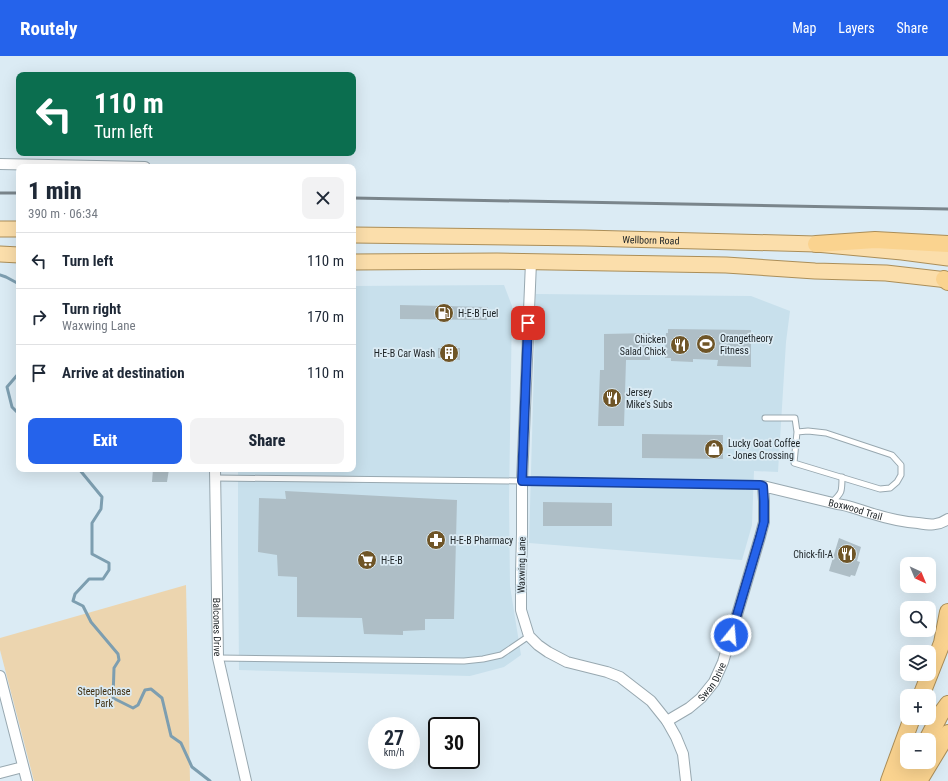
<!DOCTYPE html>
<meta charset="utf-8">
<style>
body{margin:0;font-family:"Roboto Condensed",sans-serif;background:#f2f2f3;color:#1f2937;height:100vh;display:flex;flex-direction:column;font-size:15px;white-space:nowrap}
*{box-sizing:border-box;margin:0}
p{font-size:13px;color:#747a83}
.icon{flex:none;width:22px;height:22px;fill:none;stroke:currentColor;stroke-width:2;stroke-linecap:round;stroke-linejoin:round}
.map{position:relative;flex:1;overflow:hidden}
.panel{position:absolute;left:16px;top:108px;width:340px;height:308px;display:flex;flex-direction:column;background:#fff;border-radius:8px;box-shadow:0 4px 16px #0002}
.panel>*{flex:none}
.guide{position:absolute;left:16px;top:16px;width:340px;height:84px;border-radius:8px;box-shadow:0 4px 16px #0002;background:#0b6e4f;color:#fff;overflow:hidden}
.needle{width:26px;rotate:136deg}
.tools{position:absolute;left:900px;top:501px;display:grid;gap:8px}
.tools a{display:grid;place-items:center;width:36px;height:36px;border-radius:8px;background:#fff;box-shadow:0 4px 16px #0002;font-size:20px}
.speed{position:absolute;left:368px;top:661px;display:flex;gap:8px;font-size:20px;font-weight:700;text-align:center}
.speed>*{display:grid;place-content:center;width:52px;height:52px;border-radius:50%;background:#fff;box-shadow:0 4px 16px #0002;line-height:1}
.speed small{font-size:10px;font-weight:400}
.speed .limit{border:2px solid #111;border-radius:6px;background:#fff;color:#111}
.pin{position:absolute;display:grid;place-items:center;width:34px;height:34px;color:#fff;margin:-17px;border-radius:8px;box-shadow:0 2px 6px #0006}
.me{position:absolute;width:44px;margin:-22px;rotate:17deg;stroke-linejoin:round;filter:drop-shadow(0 0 3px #0008)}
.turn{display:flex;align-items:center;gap:14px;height:84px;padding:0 12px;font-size:18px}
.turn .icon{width:52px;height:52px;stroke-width:2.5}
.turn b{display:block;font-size:28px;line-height:34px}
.round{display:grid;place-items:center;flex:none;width:42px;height:42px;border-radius:8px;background:#f2f2f3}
.overview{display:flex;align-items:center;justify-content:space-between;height:68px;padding:0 12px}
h1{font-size:24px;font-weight:800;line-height:30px}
.action{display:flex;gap:8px;margin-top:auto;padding:8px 12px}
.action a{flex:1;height:46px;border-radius:8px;background:#2563eb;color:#fff;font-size:16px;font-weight:800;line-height:46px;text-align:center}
.action a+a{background:#f2f2f3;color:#1f2937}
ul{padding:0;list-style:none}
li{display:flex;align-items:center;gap:12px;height:56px;padding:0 12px;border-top:1px solid #e0e1e3}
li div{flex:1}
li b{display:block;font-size:15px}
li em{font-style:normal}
header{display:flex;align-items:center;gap:24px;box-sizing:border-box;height:56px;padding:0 20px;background:#2563eb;color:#fff}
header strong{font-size:19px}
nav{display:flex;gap:22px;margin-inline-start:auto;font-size:14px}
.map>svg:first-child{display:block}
.built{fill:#c8e0ec}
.green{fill:#ecd5af}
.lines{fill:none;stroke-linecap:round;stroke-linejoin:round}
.stream{stroke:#7d9eb0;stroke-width:3}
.building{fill:#aebec6}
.service-casing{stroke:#98a8b0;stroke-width:7}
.minor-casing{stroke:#98a8b0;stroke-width:12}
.primary-casing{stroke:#ab8e58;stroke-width:17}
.trunk-casing{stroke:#ab8e58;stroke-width:18}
.service{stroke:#fff;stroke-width:5}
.minor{stroke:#fff;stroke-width:10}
.primary{stroke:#fbdeab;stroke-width:15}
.trunk{stroke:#fad38f;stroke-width:16}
.rail{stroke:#7a858b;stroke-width:3}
.route-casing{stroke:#184099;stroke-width:10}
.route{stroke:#2563eb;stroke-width:7}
.labels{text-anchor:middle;stroke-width:3.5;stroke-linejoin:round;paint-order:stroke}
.street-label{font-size:10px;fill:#1c2225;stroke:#dbebf4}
.poi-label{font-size:10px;fill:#1c2225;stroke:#dbebf4;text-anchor:start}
.park-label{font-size:10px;fill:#3f2e0e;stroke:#dbebf4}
</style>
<header>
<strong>Routely</strong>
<nav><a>Map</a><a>Layers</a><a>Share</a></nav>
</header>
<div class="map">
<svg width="948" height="725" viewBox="0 0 948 725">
<rect width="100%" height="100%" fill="#dbebf4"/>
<!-- built -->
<g class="built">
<path d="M504,229l8,21 -3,194 1,86 11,69 -17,12 -34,9 -231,-6 -1,-119v-82h115v-183z"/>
<path d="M536,238l215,2 39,15 -4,31 -8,130 -24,-1 -2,54 -10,35 -213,-17z"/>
</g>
<!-- green -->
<path class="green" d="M186,529l4,196h-156l-34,-131v-12z"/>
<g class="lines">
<!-- stream -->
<g class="stream">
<path d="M0,219l6,2 13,7"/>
<path d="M19,317l-12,14 5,20 7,7"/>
<path d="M79,413l23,28 -1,12 -9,14v31l17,9v7l-6,9h-14l-14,15 -2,7 10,5 8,16 27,32 1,6 -5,8 -1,30 20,10 5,-3 7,-15 6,-1 11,9 9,38 10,7 11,24 18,14"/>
</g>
</g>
<!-- building -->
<g class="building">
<path d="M400,249l88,2 -1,13 -87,-1z"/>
<path d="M668,273l83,1v37l-34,-1 1,-6 -25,-1v3l-22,-1v-3h-6l1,-25h2z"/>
<path d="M650,277v27h-24l-2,66h-26l2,-56h4v-36z"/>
<path d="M438,292h22v12l-22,-2z"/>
<path d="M642,378l81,1v24l-81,-1z"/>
<path d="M153,413h16l-2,13h-15z"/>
<path d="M285,435l172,9 -3,119h-29v11l-22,1v4l-39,-1 -2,-16 -65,-1v-40l-19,-1 -1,-21 -19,-3 1,-54 27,1z"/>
<path d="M543,446l69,1v23h-69z"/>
<path d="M839,482l22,9 -4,14 3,1 -5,14 -4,-1 -1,2 -21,-6z"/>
</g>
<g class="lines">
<!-- service casing -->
<g class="service-casing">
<g id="service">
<path d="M765,362h30l2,14 11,-1 18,2 66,22 9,10v10l-4,7 -7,6 -10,1 -86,-26 3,-31"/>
<path d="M216,422l306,3 238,4 3,1"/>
<path d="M832,446c10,-9 10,-10 10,-25"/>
<path d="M218,602l246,3 19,-2 18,-4 28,-19"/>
</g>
</g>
<!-- minor casing -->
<g class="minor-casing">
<g id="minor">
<path d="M0,108l145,3"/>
<path d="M531,206l-9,219v53l-1,38v38l8,26 9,9 10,7 19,10 40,10 13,5 31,24 16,20 9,16 7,17 3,27"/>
<path id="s1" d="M215,413l3,189 28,123"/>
<path d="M0,620l27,105"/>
<path id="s2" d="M667,665l22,-13 12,-10 13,-16 9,-20 37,-125 4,-15v-21l-1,-15 74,18c11,1 22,6 33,9 16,5 32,9 48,10 12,2 20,3 30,-4"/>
<path d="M0,717l23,-6"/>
</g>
</g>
<!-- primary casing -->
<g class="primary-casing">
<g id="primary">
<path d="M0,173h19"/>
<path id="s3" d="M353,179l232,3 231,6 86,8 46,6"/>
<path d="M0,198l19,1"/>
<path d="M353,206l144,-1 229,4 89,6 71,2 62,7"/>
</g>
</g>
<!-- trunk casing -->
<g class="trunk-casing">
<g id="trunk">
<path d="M816,188l59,-4 73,4"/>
<path d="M944,223l4,3"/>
<path d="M921,640l21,-53 6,-31"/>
<path d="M927,684l13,-25 8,-11"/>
<path d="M889,725l23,-63"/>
<path d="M904,725l10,-19"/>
<path d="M919,725l29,-48"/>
</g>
</g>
<!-- service -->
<use href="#service" class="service"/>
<!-- minor -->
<use href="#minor" class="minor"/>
<!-- primary -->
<use href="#primary" class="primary"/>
<!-- trunk -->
<use href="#trunk" class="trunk"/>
<!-- rail -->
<g class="rail">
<path d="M0,137h19"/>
<path d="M353,142l595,11"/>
</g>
</g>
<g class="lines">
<!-- route casing -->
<g class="route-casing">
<path id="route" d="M528,267l-6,158 238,4 3,1 1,15v21l-4,15 -29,98"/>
</g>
<!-- route -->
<use href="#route" class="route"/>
</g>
<!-- icons -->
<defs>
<g id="fuel-disc" transform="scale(1)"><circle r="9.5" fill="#6f5527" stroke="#dbebf4"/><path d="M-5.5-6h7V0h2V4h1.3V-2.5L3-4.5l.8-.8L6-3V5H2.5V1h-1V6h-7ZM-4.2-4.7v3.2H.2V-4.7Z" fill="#fff"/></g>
<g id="stadium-disc" transform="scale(1)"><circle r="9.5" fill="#6f5527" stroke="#dbebf4"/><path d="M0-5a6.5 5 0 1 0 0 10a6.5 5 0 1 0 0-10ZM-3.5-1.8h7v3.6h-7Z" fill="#fff"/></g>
<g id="restaurant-disc" transform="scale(1)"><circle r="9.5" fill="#6f5527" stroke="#dbebf4"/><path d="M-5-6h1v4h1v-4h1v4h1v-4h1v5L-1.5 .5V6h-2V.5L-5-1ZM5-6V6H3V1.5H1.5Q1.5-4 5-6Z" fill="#fff"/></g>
<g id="building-disc" transform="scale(1)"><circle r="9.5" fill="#6f5527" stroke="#dbebf4"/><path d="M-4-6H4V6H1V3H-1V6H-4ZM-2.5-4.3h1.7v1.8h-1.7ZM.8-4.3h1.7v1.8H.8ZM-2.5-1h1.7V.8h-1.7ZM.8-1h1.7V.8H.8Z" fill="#fff"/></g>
<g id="shop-disc" transform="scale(1)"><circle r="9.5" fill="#6f5527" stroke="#dbebf4"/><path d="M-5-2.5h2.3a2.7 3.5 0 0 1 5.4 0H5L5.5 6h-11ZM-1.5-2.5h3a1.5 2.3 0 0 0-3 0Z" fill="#fff"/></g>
<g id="pharmacy-disc" transform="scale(1)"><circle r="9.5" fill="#6f5527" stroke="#dbebf4"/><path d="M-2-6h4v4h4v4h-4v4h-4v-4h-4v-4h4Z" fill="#fff"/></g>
<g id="supermarket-disc" transform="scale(1)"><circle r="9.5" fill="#6f5527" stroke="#dbebf4"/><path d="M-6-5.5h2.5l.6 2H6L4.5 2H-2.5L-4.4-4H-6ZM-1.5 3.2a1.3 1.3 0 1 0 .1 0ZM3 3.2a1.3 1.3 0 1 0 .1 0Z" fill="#fff"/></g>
</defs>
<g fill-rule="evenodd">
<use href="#fuel-disc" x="444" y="257"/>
<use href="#stadium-disc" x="706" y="288"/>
<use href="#restaurant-disc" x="680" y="289"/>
<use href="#building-disc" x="449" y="297"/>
<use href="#restaurant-disc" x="612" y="342"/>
<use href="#shop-disc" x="714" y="393"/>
<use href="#pharmacy-disc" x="436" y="484"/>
<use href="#restaurant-disc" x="847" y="498"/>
<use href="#supermarket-disc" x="367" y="504"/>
</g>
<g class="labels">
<!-- street labels -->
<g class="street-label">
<text dy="4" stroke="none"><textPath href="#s3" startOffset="298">Wellborn Road</textPath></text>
<text dy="4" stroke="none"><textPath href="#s2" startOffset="361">Boxwood Trail</textPath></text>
<text transform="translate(521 509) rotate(-89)" y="4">Waxwing Lane</text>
<text dy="4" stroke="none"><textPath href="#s1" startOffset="158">Balcones Drive</textPath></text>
<text dy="4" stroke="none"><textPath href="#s2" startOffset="61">Swan Drive</textPath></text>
</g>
<!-- poi labels -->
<g class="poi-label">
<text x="458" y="261">H-E-B Fuel</text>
<text x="720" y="286">Orangetheory<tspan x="720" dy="12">Fitness</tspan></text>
<text x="666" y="287" text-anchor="end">Chicken<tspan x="666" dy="12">Salad Chick</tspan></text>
<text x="435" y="301" text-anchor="end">H-E-B Car Wash</text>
<text x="626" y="340">Jersey<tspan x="626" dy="12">Mike's Subs</tspan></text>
<text x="728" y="391">Lucky Goat Coffee<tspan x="728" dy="12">- Jones Crossing</tspan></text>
<text x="450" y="488">H-E-B Pharmacy</text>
<text x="833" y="502" text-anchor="end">Chick-fil-A</text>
<text x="381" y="508">H-E-B</text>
</g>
<!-- park labels -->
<g class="park-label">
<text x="104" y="639">Steeplechase<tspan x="104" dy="12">Park</tspan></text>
</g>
</g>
</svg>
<div class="tools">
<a><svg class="needle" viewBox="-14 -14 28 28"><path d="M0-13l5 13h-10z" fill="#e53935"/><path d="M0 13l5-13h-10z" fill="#747a83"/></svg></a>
<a><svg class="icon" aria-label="search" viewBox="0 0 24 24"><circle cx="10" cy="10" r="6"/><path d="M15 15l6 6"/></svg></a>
<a><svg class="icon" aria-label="layers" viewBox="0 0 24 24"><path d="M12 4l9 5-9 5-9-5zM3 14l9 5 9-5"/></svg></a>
<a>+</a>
<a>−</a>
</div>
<div class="speed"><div>27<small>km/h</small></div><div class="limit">30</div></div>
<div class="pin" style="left:528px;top:267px;background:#d93025"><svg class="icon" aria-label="arrive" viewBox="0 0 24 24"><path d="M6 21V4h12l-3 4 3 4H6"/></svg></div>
<svg class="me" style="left:731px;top:579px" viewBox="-20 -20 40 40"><circle r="17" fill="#2563eb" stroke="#fff" stroke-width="3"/><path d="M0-11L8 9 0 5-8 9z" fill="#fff"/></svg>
<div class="guide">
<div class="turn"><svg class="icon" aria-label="left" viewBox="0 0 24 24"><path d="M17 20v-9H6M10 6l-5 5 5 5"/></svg><div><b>110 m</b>Turn left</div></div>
</div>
<section class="panel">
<div class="overview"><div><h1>1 min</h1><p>390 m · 06:34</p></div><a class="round"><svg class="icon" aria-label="close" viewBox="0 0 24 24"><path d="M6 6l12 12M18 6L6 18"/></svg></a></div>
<ul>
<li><svg class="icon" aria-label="left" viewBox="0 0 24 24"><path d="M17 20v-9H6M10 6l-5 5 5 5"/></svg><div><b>Turn left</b></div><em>110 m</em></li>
<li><svg class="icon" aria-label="right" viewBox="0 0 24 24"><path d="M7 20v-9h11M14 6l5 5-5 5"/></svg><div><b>Turn right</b><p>Waxwing Lane</p></div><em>170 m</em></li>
<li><svg class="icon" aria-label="arrive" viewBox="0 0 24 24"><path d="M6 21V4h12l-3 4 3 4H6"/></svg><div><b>Arrive at destination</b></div><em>110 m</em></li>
</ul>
<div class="action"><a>Exit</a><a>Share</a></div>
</section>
</div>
